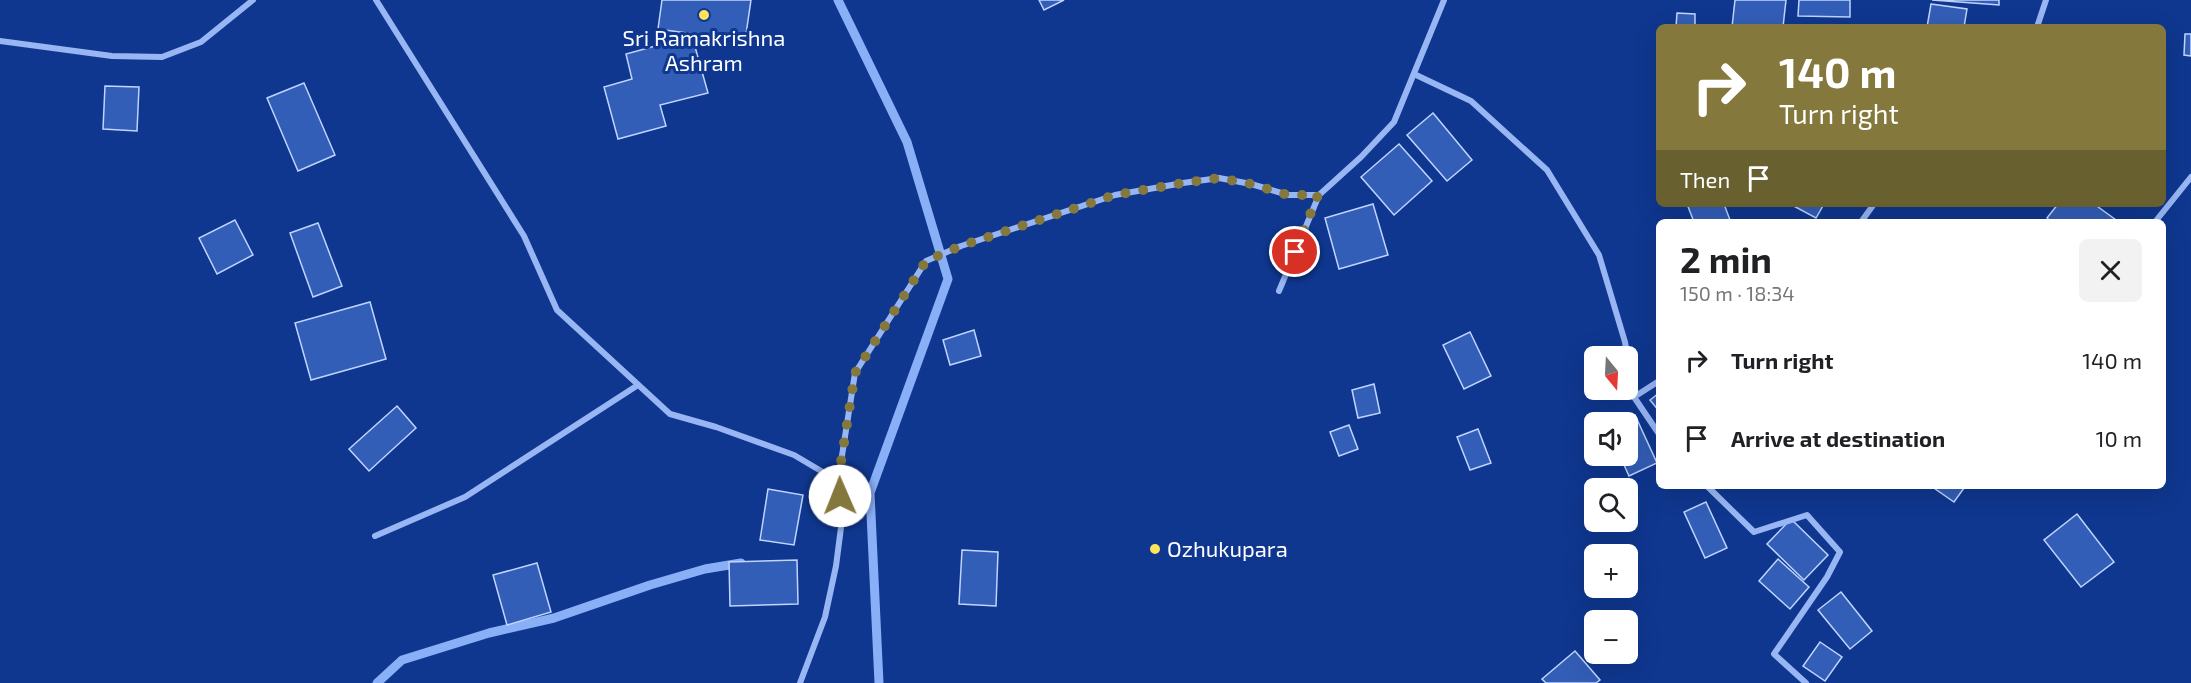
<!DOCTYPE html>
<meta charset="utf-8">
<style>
body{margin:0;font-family:"Exo 2",sans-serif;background:#f2f2f2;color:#202124;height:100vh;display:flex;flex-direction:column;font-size:22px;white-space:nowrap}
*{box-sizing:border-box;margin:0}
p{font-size:20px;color:#757577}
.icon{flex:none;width:33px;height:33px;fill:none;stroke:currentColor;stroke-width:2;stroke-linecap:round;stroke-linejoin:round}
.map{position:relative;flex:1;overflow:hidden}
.details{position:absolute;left:1656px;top:219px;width:510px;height:270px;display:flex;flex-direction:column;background:#fff;border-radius:9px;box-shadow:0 6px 24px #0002}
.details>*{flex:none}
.banner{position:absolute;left:1656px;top:24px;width:510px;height:183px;border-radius:9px;box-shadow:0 6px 24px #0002;background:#84783c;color:#fff;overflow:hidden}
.needle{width:39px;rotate:162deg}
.buttons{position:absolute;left:1584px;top:346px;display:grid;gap:12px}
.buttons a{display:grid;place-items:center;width:54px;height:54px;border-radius:9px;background:#fff;box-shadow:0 6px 24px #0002;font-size:30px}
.pin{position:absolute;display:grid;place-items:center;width:51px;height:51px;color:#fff;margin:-26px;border:3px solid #fff;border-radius:50%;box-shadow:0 2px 6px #0007}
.me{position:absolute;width:66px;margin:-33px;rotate:359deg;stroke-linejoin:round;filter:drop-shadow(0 0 4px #0008)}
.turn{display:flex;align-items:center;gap:21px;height:126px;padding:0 24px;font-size:27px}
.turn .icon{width:78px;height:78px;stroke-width:2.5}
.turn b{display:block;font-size:42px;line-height:51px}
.then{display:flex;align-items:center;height:57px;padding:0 24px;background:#0003;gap:12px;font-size:22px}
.round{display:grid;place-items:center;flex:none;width:63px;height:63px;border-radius:9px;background:#f2f2f2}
.summary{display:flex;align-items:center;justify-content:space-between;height:102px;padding:0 24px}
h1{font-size:36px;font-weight:700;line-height:45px}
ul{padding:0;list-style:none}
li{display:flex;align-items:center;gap:18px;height:78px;padding:0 24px}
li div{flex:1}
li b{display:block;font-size:22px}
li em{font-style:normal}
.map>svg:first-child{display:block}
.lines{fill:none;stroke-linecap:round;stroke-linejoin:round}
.stream{stroke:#89aff7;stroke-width:9}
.building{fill:#335eb7;stroke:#bfd4fe;stroke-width:1.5}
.street{stroke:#98b6f3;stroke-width:6}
.route{stroke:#84783c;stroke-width:10;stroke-dasharray:0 18}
.poi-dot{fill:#ffe35a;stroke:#0f378f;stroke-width:2}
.labels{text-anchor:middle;stroke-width:6;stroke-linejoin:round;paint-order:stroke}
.poi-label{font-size:22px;fill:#fff;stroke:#0f378f}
</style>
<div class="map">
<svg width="2191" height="683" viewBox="0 0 2191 683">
<rect width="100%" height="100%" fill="#0f378f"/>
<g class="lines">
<!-- stream -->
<g class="stream">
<path d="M838,0l69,142 41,137 -78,214 9,190"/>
<path d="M377,683l25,-23 87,-27 65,-15 96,-33 55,-16 36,-6"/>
</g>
</g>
<!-- building -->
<g class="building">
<path d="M662,0h89l-6,41 -87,-12z"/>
<path d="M1039,0h25l-20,10z"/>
<path d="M1735,0h51l-3,27h-51z"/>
<path d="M1799,0h51v17l-52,-1z"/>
<path d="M1932,0h67v5z"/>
<path d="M1931,4l36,5 -3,18h-37z"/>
<path d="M1677,13l18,1v13h-19z"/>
<path d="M2185,34h6v22l-7,-1z"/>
<path d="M692,36l16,57 -48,12 6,21 -48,13 -14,-52 28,-8 -6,-25z"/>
<path d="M304,83l31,72 -37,16 -31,-73z"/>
<path d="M105,86l34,1 -2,44 -34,-2z"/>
<path d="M1433,113l39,47 -25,21 -40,-46z"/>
<path d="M1399,144l33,37 -38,34 -33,-38z"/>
<path d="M1373,204l15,51 -49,14 -14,-51z"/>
<path d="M1687,204h37l6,16 -6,2h-30z"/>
<path d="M1790,204h34l-8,14z"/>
<path d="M2058,204h36l22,16 -1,2h-63l-5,-4z"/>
<path d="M235,220l18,35 -36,19 -18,-36z"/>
<path d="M318,223l24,63 -29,11 -23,-64z"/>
<path d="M370,302l16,57 -75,21 -16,-57z"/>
<path d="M974,330l7,26 -31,9 -7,-25z"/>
<path d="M1470,332l21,44 -27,13 -21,-44z"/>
<path d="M1374,384l6,29 -22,5 -6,-28z"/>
<path d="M1659,393v18l-9,-11z"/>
<path d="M397,406l19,22 -47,43 -20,-22z"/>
<path d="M1635,415l22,48 -28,13 -9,-20h8v-33h-10z"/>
<path d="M1349,425l9,24 -19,7 -9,-24z"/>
<path d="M1478,429l13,34 -21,7 -13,-33z"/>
<path d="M1931,486h31l2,2 -10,14z"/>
<path d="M768,489l35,6 -9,50 -34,-5z"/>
<path d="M1706,502l21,46 -22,10 -21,-46z"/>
<path d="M2077,514l37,48 -33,25 -37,-47z"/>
<path d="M1791,519l37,36 -24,25 -37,-36z"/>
<path d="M962,550l36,2 -2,54 -37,-2z"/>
<path d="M1778,559l31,28 -19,22 -31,-28z"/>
<path d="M797,560l1,44 -68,2 -1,-44z"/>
<path d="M537,563l14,49 -44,13 -14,-50z"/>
<path d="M1841,592l31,39 -22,18 -32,-39z"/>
<path d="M1820,642l22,15 -17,24 -22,-15z"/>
<path d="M1575,651l25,29 -4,3h-50l-4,-4z"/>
</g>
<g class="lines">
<!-- street -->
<g class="street">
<path d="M376,0l148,236 33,74 113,104 46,13 78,28 44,26 17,-108 71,-112 35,-15 154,-51 68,-12 36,-5 32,6 37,11h31l42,-38 33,-35 50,-122"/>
<path d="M2037,27l9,-27"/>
<path d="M0,41l112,15 50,1 39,-15 52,-42"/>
<path d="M1414,74l57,27 76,69 52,85 26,87 9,55 25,37"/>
<path d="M1861,222l13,-18"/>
<path d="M2155,222l36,-45"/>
<path d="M1279,291l40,-96"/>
<path d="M1634,397l25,-16"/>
<path d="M1707,486l47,46 53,-17 33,37 -13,25 -53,77 32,29"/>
<path d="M375,536l90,-39 173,-112"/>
<path d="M800,683l25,-66 11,-51 7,-54 -5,-31"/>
</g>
</g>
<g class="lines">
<!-- route -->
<path class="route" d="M840,496l-2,-15 17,-108 71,-112 35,-15 154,-51 68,-12 36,-5 32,6 37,11h30l-23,57"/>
</g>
<!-- markers -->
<g class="poi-dot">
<circle cx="704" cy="15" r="6"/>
<circle cx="1155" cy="549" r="6"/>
</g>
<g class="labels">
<!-- poi labels -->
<g class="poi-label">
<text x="704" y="46">Sri Ramakrishna<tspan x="704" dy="25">Ashram</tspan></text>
<text x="1167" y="557" text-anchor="start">Ozhukupara</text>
</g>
</g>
</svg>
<div class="buttons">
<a><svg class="needle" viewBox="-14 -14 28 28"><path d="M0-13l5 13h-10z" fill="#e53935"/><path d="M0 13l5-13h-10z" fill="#757577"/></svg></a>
<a><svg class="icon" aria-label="sound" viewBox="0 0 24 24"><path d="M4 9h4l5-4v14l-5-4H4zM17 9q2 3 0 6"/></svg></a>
<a><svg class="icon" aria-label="search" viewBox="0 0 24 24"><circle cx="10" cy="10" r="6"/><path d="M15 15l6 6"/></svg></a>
<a>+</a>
<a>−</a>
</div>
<div class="pin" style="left:1295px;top:252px;background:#d93025"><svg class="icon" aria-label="arrive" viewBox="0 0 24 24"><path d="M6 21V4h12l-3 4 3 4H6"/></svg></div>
<svg class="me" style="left:840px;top:496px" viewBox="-20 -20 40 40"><circle r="19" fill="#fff"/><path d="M0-13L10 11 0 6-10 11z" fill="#84783c"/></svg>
<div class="banner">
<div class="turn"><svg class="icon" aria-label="right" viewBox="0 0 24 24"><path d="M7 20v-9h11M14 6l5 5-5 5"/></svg><div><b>140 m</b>Turn right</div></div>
<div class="then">Then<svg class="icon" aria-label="arrive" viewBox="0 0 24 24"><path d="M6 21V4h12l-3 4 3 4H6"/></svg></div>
</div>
<section class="details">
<div class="summary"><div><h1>2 min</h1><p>150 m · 18:34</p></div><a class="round"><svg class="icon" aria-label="close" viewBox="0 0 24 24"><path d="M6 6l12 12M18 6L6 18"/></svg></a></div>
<ul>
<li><svg class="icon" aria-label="right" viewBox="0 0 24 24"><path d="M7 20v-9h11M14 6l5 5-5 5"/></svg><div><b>Turn right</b></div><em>140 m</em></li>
<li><svg class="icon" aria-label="arrive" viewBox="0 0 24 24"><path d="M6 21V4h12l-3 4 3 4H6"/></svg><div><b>Arrive at destination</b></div><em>10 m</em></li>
</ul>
</section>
</div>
